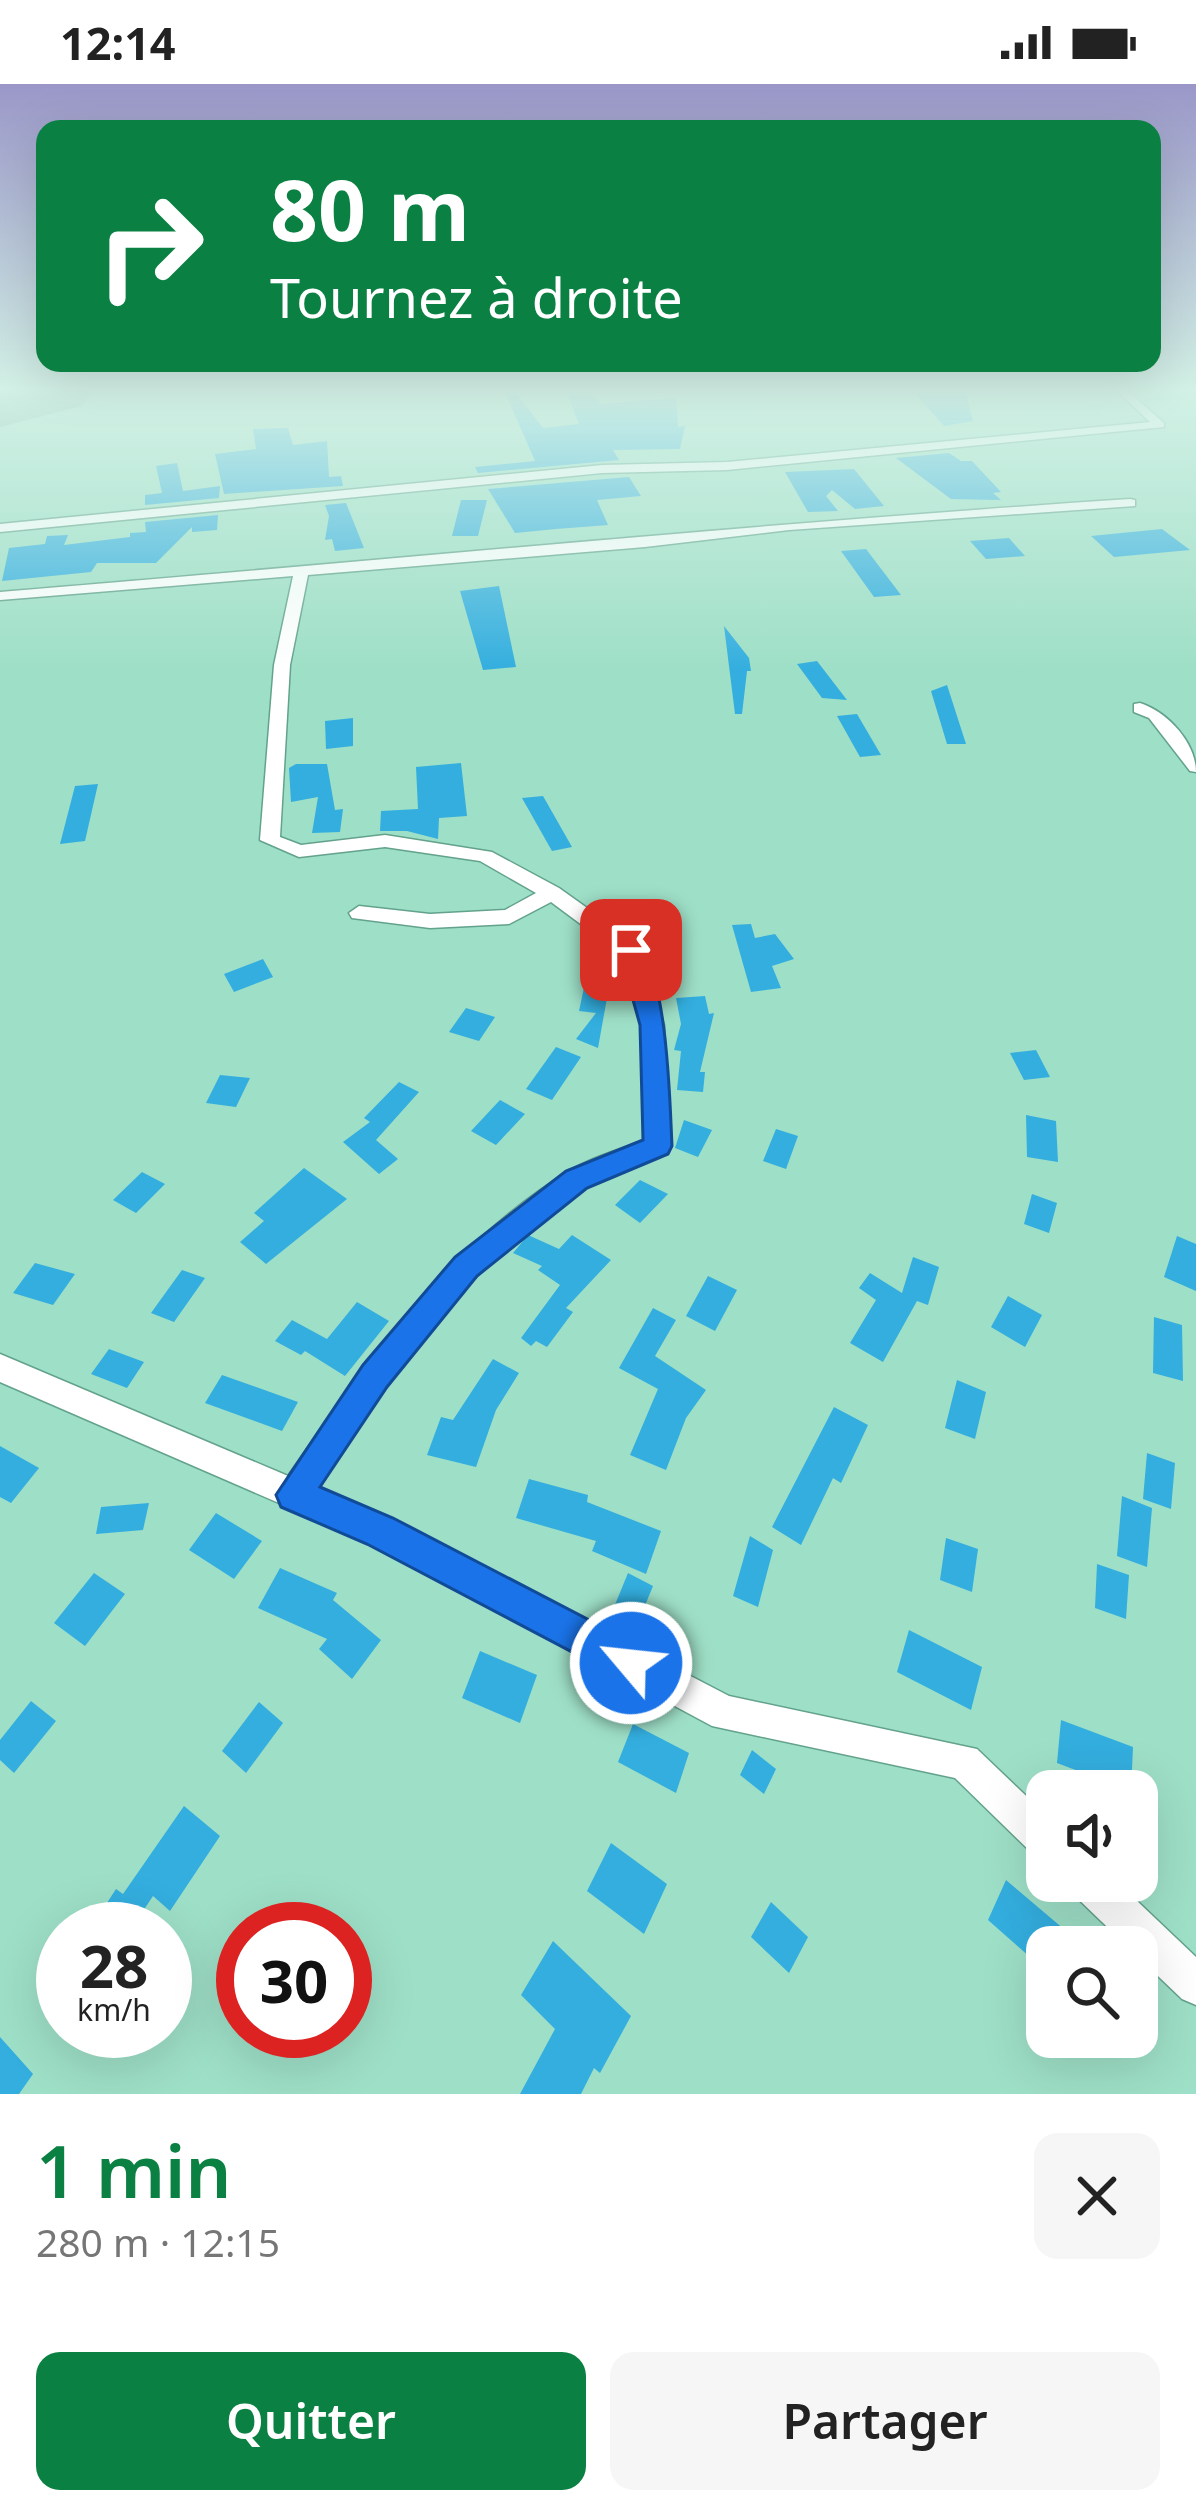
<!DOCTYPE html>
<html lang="fr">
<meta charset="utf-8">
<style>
body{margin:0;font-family:"Noto Sans",sans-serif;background:#f6f6f6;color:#222;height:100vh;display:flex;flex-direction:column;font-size:45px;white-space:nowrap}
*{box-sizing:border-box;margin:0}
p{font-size:39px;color:#767676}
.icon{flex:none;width:66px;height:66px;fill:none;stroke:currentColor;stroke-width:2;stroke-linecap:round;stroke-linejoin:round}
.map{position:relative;height:2010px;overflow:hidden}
.side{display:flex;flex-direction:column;background:#fff;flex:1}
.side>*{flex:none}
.guide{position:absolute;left:36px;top:36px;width:1125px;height:252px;border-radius:24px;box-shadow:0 12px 48px #0002;background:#0b8043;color:#fff;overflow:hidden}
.fabs{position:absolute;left:1026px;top:1686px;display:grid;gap:24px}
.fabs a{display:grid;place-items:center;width:132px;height:132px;border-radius:24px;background:#fff;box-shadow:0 12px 48px #0002;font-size:60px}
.speed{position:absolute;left:36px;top:1818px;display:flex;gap:24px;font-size:60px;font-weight:700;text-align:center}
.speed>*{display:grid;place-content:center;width:156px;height:156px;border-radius:50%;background:#fff;box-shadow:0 12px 48px #0002;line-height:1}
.speed small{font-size:30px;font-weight:400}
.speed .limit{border:18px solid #d22;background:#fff;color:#111}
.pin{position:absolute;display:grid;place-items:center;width:102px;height:102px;color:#fff;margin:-51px;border-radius:24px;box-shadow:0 6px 18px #0006}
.me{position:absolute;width:132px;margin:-66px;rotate:298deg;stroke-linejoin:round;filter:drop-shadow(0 0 9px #0008)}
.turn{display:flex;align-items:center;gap:42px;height:252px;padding:0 36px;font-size:54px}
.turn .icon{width:156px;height:156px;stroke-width:2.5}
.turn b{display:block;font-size:84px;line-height:102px}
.round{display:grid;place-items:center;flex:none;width:126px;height:126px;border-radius:24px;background:#f6f6f6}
.headline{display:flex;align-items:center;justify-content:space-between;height:204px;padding:0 36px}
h1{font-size:72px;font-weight:600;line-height:90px;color:#0b8043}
.cta{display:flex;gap:24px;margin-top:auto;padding:24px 36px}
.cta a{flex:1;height:138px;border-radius:24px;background:#0b8043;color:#fff;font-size:48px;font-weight:600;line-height:138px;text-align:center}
.cta a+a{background:#f6f6f6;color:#222}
.status{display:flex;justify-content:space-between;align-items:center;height:84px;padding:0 60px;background:#fff;direction:ltr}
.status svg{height:33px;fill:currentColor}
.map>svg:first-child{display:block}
.built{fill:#8ad4bb}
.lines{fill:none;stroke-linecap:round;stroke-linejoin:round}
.runway{fill:#71a694;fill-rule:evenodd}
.building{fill:#33aedf}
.minor-casing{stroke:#63a28c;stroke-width:3}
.minor{fill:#fff;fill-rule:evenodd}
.route{fill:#1a73e8;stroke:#114b97;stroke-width:3}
</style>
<div class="status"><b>12:14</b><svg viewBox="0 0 49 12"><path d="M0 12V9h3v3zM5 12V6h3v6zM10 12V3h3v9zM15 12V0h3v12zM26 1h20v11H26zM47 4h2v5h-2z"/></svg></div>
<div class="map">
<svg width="1196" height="2010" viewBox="0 0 1196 2010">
<rect width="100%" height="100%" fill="#9edfc7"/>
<!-- built -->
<path class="built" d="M12,306h101l-113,30v-27z"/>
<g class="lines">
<!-- runway -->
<path class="runway" d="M0,306h93l-11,16 -82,21z"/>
</g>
<!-- building -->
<g class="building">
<path d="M504,306h10l29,38 36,-4 -12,-31 21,-3 13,14 75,-6 2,29 7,-1 -5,23 -67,1 6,10 -141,13 -3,-6 60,-6z"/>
<path d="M912,306h53l8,31 -29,5z"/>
<path d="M288,344l5,17 34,-4 2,36 12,-1 2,10 -119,8 -9,-40 41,-5 -3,-20z"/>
<path d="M949,369l12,8h11l29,31 -8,1 8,7 -50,-1 -55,-41z"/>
<path d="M177,379l6,28 37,-5 -1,12 -74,7v-10l17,-2 -6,-27z"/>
<path d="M854,385l30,37 -29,3 -23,-19 -6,6 12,15 -30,1 -23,-40z"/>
<path d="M629,393l12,19 -44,4 11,25 -52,4 -41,4 -27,-44z"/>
<path d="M461,416h26l-9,36h-26z"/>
<path d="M346,419l18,45 -29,3 -3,-12 -7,1 4,-24 -4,-11z"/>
<path d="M218,431l-1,15 -25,2v-5l-36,36h-59l-6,9 -89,9 7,-33 36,-4 2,-8 21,-1 -4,10 66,-8v-4l16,-1 -1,-10z"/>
<path d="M1162,445l28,21 -76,7 -23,-21z"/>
<path d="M1009,454l16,18 -39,3 -16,-18z"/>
<path d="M866,465l35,46 -27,2 -33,-46z"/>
<path d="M499,502l17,81 -33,3 -23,-79z"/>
<path d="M724,542l25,32 2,13h-4l-5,43h-7z"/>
<path d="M817,577l30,39 -25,-2 -25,-34z"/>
<path d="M947,601l19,59h-19l-16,-53z"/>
<path d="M857,630l24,41 -21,2 -23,-41z"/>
<path d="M353,634v28l-27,3 -1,-28z"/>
<path d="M461,679l6,53 -28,2 -1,21 -31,-8h-27l1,-20 37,-2 -2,-42z"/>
<path d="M296,680h31l8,46 8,-1 -3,23 -28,1 6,-36 -27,5 -2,-34z"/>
<path d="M98,700l-13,57 -25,3 15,-58z"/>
<path d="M543,712l29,51 -20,4 -30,-53z"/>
<path d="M751,840l4,14 20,-4 19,25 -22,7 9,22 -30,4 -19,-67z"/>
<path d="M594,856l14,10 -1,48 -9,50 -22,-9 20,-26 -17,-2 10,-47h-7l1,-22z"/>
<path d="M263,875l10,18 -39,15 -10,-18z"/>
<path d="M705,912l4,18 5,-1 -14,59h5l-2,20 -26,-2 4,-39 -7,-1 7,-26 -5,-26z"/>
<path d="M466,924l29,9 -16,24 -30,-9z"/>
<path d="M556,963l25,10 -29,43 -26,-11z"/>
<path d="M1036,966l14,27 -26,3 -14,-27z"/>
<path d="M220,991l30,3 -14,29 -30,-4z"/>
<path d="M399,998l20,10 -43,48 22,19 -19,15 -36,-32 27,-20 -6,-4z"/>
<path d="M500,1016l25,14 -29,31 -25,-14z"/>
<path d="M1026,1031l30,6 2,41 -31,-5z"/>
<path d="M684,1036l28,10 -14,27 -23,-9z"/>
<path d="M776,1045l22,7 -12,33 -23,-8z"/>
<path d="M304,1084l43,31 -81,65 -26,-22 24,-21 -10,-8z"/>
<path d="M142,1088l23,12 -29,29 -23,-13z"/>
<path d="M640,1096l28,14 -28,29 -25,-18z"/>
<path d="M1032,1110l25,9 -8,30 -25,-9z"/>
<path d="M528,1151l31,14 13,-14 39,25 -45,48 7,4 -26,35 -11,-6 -5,5 -10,-8 39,-53 -22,-15 4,-4 -29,-13z"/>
<path d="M1177,1152l19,8v47l-32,-14z"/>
<path d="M913,1173l26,10 -11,38 -11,-4 -34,61 -33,-19 26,-43 -17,-12 11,-15 32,20z"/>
<path d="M35,1179l40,11 -22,31 -40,-12z"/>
<path d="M182,1186l23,8 -31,44 -23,-9z"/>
<path d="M708,1192l29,14 -22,41 -29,-15z"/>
<path d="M1008,1212l34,19 -17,32 -34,-20z"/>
<path d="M357,1218l32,19 -44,55 -40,-25 -4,4 -26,-14 17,-21 35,19z"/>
<path d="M653,1224l23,12 -21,36 51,34 -20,28 -20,52 -36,-15 28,-66 -39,-21z"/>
<path d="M1154,1233l28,8 1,56 -30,-8z"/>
<path d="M109,1265l35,13 -17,26 -36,-14z"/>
<path d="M493,1275l26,14 -23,37 -20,57 -49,-12 14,-38 12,3z"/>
<path d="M222,1291l76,27 -16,29 -77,-28z"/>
<path d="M957,1296l29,12 -11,47 -30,-11z"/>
<path d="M834,1323l34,18 -27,58 -8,-5 -32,67 -29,-18z"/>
<path d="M0,1362l39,22 -28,35 -11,-6z"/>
<path d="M1147,1369l28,10 -4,46 -28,-10z"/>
<path d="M529,1395l59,16 -1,7 74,29 -15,43 -54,-23 4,-10 -80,-23z"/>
<path d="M1122,1412l30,12 -5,59 -30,-11z"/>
<path d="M149,1419l-6,27 -47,4 5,-27z"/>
<path d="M216,1429l46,28 -28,38 -45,-29z"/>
<path d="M750,1452l23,14 -15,57 -25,-11z"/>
<path d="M946,1454l32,11 -6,43 -32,-12z"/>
<path d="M1097,1480l32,11 -3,44 -31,-11z"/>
<path d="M280,1484l57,25 -4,7 48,40 -29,39 -33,-30 8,-10 -69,-31z"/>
<path d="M94,1489l31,21 -40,52 -31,-23z"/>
<path d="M628,1489l25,13 -16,39 -25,-13z"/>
<path d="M909,1546l73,37 -11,43 -74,-38z"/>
<path d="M480,1567l57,24 -17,48 -58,-25z"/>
<path d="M31,1617l25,20 -42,52 -14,-13v-20z"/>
<path d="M259,1618l24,21 -37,50 -24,-22z"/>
<path d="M1061,1636l72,27 -2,44 -74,-28z"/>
<path d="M633,1640l56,29 -13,40 -58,-31z"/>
<path d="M752,1666l24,19 -12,25 -24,-19z"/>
<path d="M184,1722l36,30 -50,75 -17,-15 -22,33h-41l26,-40 7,5z"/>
<path d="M611,1759l56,41 -23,50 -57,-43z"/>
<path d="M1006,1796l79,67h-38v25l-59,-52z"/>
<path d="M771,1818l37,35 -19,36 -38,-36z"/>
<path d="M553,1857l78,75 -31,57 -6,-5 -13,26h-61l35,-65 -34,-34z"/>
<path d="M0,1953l33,37 -14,20h-19z"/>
</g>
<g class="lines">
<!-- minor casing -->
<g class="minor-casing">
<g id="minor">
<path d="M1116,306h11l37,33v4l-437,43 -125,3 -602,59v-8l602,-59 125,-3 423,-40z"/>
<path d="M1130,415l5,1v6l-346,24 -144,17 -337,28 -18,90 -10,172 21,8 84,-10 107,17 67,36 80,57 25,80 7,121 -4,7c-26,10 -53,18 -78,32 -117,68 -198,194 -272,303l74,32 338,176 248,53 70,67v45l-13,-6 -79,-77 -243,-52 -343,-184 -369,-160v-28l288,122c78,-111 162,-233 280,-304 24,-15 52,-22 77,-32l-3,-115 -21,-71 -70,-52 -42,22 -79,4 -78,-10 -3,-5 10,-7 71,8 75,-4 31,-17 -56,-32 -95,-14 -86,10 -39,-17 14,-175 19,-89 -293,24v-8c377,-31 753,-68 1130,-93z"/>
<path d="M1140,619c28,9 56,40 56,69l-6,-1 -41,-53 -15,-6v-8z"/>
<path d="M1069,1797h47l80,76v48l-14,-6 -45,-43v-9h-9l-54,-52z"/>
</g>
</g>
<!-- minor -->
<use href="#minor" class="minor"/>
</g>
<!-- sky -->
<linearGradient id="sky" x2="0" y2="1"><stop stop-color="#9a97c8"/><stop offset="0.52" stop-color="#d3f1e6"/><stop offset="1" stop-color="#d3f1e6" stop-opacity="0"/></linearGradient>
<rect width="1196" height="587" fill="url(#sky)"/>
<!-- route -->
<path class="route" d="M631,858c37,13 39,167 41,204l-4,8 -81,34 -110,88 -90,111 -67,100 73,31 252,131 5,14 -5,14 -14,6 -264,-139 -86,-37 -5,-12 87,-130 92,-108 111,-86 77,-31 -3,-115 -21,-75z"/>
</svg>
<div class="fabs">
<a><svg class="icon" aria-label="sound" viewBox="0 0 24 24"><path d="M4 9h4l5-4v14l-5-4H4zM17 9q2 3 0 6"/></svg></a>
<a><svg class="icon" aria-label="search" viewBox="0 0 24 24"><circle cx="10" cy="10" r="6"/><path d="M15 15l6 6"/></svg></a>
</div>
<div class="speed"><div>28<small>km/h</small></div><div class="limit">30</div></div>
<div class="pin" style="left:631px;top:866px;background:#d93025"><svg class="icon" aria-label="arrive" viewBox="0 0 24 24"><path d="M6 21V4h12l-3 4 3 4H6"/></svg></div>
<svg class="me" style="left:631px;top:1579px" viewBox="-20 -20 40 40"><circle r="17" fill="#1a73e8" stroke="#fff" stroke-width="3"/><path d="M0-11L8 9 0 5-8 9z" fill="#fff"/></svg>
<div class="guide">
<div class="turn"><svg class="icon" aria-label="right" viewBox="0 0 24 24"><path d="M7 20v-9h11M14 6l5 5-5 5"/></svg><div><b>80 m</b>Tournez à droite</div></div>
</div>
</div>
<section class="side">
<div class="headline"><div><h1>1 min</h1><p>280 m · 12:15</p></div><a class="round"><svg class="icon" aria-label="close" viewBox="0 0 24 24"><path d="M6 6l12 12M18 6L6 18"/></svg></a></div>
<div class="cta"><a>Quitter</a><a>Partager</a></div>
</section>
